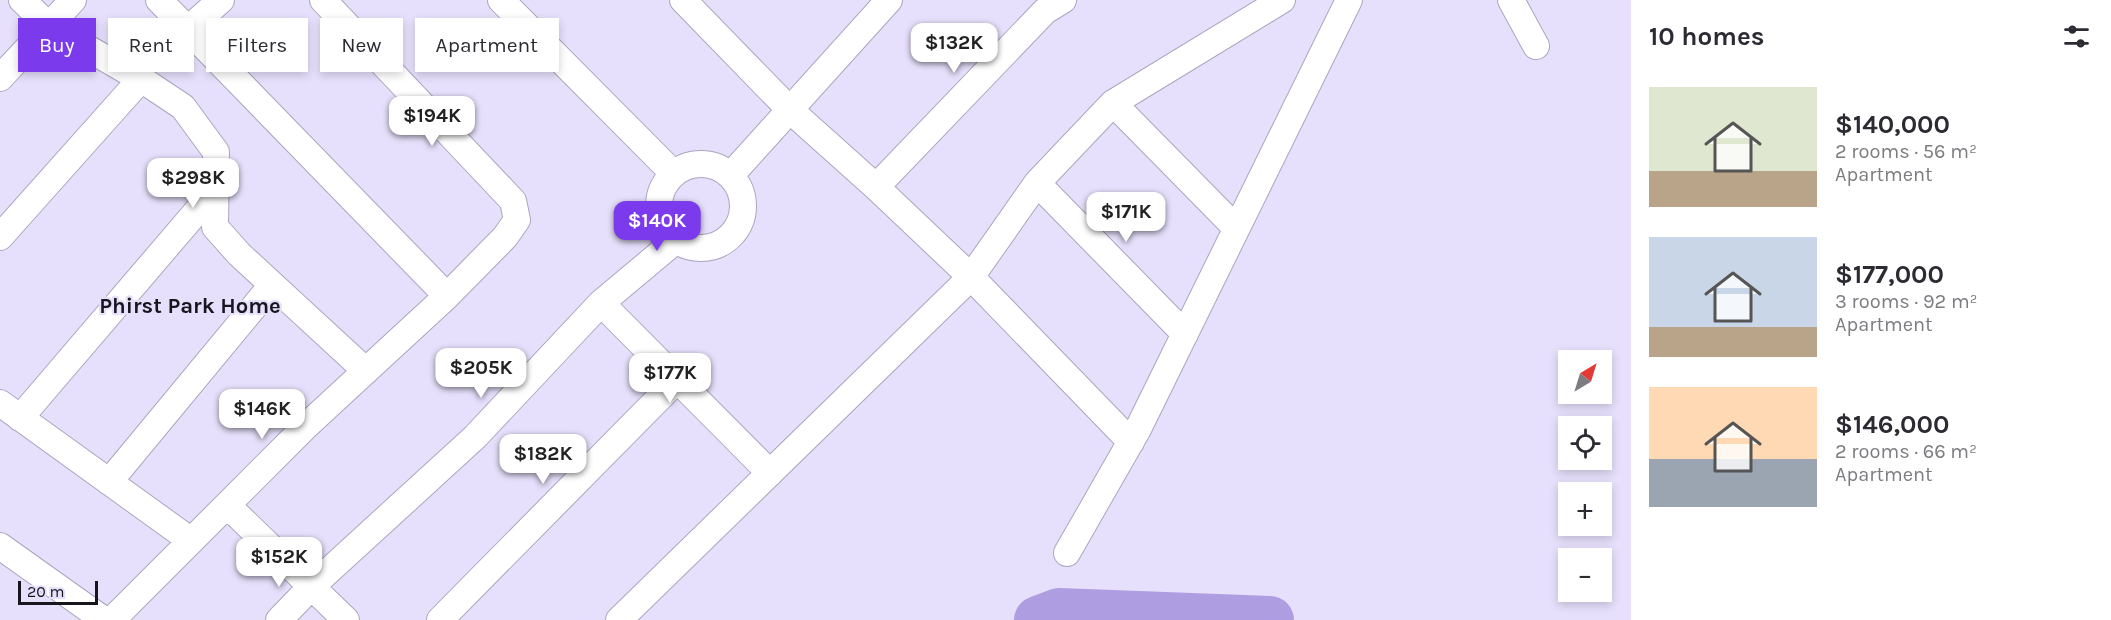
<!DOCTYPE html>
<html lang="en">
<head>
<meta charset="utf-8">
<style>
  body { margin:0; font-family:Karla,sans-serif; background:#f2f2f3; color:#2b2b33; height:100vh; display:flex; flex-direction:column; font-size:22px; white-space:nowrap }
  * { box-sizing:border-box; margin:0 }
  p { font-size:20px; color:#7c7c81 }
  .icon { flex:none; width:33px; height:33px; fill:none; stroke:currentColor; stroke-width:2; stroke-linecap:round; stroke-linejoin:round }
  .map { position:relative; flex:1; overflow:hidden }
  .sheet { display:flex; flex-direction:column; background:#fff; width:480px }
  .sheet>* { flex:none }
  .guide { position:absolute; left:18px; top:18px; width:570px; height:54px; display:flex; gap:12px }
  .needle { width:39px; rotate:38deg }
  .tools { position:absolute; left:1558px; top:350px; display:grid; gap:12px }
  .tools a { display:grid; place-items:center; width:54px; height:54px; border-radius:0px; background:#fff; box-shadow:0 3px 9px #0003; font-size:30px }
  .scale { position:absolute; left:18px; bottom:15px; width:80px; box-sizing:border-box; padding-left:6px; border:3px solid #17151e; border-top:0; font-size:16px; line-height:21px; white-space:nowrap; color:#17151e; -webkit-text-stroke:4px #e7e0fc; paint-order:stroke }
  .price { position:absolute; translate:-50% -51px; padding:0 14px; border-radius:12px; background:#fff; color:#222; font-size:20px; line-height:39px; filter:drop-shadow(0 2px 3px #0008) }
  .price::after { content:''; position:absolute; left:50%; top:36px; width:18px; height:14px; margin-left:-9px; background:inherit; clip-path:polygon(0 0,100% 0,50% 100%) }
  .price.active { background:#7c3aed; color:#fff }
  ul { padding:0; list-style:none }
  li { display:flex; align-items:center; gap:18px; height:150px; padding:0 18px }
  li span { display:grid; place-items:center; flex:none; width:168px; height:120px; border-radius:0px; color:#555 }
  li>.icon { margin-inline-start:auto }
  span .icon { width:72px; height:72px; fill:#fffc; stroke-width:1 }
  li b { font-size:26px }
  h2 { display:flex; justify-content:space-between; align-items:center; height:72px; padding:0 18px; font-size:26px }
  .tag { padding:0 21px; border-radius:0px; background:#fff; box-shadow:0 3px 9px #0003; font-size:21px; line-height:54px }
  .tag.active { background:#7c3aed; color:#fff }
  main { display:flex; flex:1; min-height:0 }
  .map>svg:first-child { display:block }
</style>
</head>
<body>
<main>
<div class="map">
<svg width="1631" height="620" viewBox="0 0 1631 620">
  <rect width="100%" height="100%" fill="#e7e0fc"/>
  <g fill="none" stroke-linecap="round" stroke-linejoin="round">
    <path stroke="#af9de2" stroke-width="48" d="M1038 620 1059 612 1270 620"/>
    <defs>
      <path id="street" d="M22 0 49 26 141 79 183 107 216 152 215 227 239 254 366 371
        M159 0 447 296
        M501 0 673 173
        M683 0 790 110 876 187 971 277 1131 442
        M1511 0 1536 46
        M187 30 221 0
        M0 78 73 0
        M1113 103 1236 228
        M659 206a42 42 0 1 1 84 0a42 42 0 1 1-84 0Z
        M731 175 889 0
        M1037 183 1185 334
        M876 187 1045 11 1063 0
        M0 237 141 79
        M601 303 770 473
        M0 403 190 540
        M20 418 215 190
        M109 482 272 285
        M228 506 346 620
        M0 546 104 620
        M1067 553 1138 429 1349 0
        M112 620 305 427 447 296 505 237 517 220 513 201 323 0
        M279 620 311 587 475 437 601 303 675 241
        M440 620 677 380
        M619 620 971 277 1037 183 1113 103 1282 0"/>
    </defs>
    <use href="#street" stroke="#aba5bf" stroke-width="28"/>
    <use href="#street" stroke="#fff" stroke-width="26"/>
  </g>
  <g text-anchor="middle" stroke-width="4.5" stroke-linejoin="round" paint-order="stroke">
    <g font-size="22" font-weight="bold" fill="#17151e" stroke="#e7e0fc">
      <text x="190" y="313">Phirst Park Home</text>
    </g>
  </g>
</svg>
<div class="tools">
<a><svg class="needle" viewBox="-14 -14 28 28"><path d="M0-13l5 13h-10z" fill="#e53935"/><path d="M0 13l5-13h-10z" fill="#7c7c81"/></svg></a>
<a><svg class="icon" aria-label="locate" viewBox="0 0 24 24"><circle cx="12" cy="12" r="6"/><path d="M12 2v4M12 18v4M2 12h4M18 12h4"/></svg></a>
<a>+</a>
<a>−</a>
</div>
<div class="scale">20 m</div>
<b class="price" style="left:954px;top:74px">$132K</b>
<b class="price" style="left:432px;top:147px">$194K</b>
<b class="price" style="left:193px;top:209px">$298K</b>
<b class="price" style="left:1126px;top:243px">$171K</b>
<b class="price active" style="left:657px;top:252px">$140K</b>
<b class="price" style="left:481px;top:399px">$205K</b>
<b class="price" style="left:670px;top:404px">$177K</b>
<b class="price" style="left:262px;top:440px">$146K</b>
<b class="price" style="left:543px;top:485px">$182K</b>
<b class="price" style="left:279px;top:588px">$152K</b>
<div class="guide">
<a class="tag active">Buy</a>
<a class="tag">Rent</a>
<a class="tag">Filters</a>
<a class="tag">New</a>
<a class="tag">Apartment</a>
</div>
</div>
<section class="sheet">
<h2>10 homes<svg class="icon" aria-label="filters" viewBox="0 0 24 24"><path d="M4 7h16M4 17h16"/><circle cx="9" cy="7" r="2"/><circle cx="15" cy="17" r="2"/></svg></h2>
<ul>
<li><span style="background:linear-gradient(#dfe7d0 70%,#b9a48a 0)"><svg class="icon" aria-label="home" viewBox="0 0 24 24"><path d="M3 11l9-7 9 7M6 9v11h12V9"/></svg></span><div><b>$140,000</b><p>2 rooms · 56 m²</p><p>Apartment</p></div></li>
<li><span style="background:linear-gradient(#c9d6e8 75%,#b9a48a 0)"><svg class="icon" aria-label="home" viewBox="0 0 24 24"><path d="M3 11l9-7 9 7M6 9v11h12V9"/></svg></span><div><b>$177,000</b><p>3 rooms · 92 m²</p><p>Apartment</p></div></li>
<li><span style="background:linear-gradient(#ffd9b3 60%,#9aa5b1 0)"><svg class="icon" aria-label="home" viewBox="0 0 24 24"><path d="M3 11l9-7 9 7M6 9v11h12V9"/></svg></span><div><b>$146,000</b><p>2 rooms · 66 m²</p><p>Apartment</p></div></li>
</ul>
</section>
</main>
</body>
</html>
